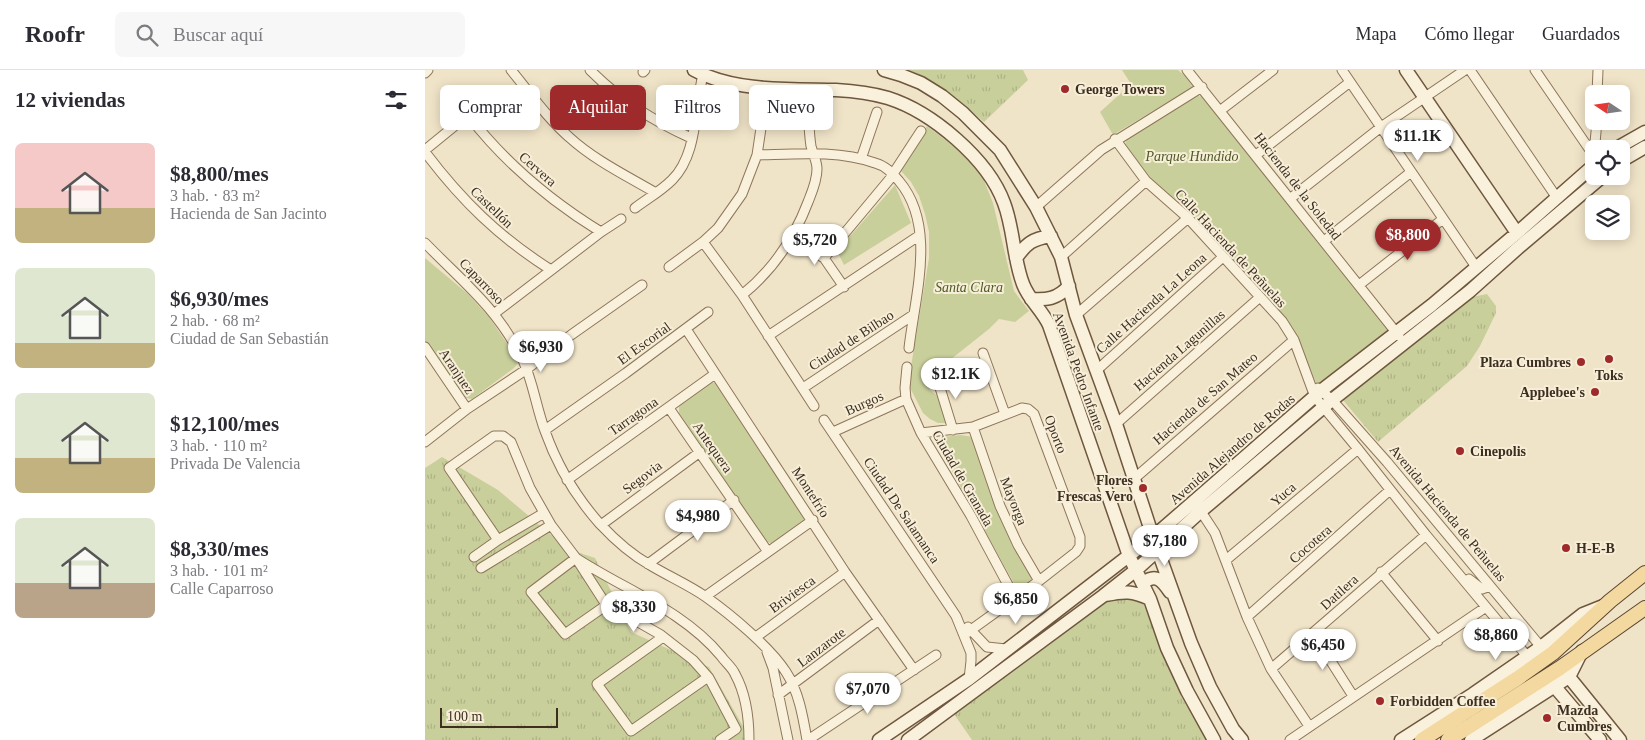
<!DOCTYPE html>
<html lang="es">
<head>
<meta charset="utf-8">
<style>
  body { margin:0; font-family:Georgia,serif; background:#f7f7f7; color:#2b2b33; height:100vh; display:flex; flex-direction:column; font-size:19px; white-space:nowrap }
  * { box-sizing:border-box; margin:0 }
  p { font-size:16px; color:#7c7c81 }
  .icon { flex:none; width:28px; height:28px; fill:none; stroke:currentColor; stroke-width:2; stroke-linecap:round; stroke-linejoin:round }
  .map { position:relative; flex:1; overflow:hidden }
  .side { display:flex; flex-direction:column; background:#fff; width:425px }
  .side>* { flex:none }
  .guide { position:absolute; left:15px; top:15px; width:475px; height:45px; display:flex; gap:10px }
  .needle { width:32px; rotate:283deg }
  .tools { position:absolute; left:1160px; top:15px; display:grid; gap:10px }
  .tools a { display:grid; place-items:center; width:45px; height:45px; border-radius:8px; background:#fff; box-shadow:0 2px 12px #0003; font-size:25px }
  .scale { position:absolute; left:15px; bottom:12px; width:118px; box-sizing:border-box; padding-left:5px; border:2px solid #3d2e20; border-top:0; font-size:14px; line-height:18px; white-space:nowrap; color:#3d2e20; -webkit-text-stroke:4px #f7eed8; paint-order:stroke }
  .price { position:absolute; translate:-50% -42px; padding:0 11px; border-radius:18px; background:#fff; color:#222; font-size:16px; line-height:32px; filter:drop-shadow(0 1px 2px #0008) }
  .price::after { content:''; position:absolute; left:50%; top:30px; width:15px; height:11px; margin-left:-8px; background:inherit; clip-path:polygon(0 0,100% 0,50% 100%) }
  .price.current { background:#9e2a2b; color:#fff }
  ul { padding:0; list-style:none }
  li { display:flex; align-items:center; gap:15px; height:125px; padding:0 15px }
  li span { display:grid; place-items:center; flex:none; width:140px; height:100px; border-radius:8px; color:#555 }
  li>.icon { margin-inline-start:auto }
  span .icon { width:60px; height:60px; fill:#fffc; stroke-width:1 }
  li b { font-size:21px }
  h2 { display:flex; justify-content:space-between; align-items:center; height:60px; padding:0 15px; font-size:21px }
  .chip { padding:0 18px; border-radius:8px; background:#fff; box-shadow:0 2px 12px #0003; font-size:18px; line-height:45px }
  .chip.current { background:#9e2a2b; color:#fff }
  header { display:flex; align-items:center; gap:30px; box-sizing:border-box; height:70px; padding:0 25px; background:#fff; border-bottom:1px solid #e1e1e2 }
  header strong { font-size:24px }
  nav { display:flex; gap:28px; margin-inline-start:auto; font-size:18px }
  .search { width:350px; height:45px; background:#f7f7f7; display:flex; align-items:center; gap:12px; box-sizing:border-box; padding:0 18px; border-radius:8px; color:#7c7c81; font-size:19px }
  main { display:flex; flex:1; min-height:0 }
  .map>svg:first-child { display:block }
</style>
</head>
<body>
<header>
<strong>Roofr</strong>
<div class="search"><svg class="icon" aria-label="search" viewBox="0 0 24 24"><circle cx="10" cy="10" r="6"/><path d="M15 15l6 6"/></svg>Buscar aquí</div>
<nav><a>Mapa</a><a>Cómo llegar</a><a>Guardados</a></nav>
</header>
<main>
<section class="side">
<h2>12 viviendas<svg class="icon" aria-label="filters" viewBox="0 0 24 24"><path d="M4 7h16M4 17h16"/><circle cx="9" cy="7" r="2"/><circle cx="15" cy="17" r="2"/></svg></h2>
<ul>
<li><span style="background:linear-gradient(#f6c9c9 65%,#c2b280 0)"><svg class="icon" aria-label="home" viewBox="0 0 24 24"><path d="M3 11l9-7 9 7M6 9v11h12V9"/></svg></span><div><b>$8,800/mes</b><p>3 hab. · 83 m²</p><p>Hacienda de San Jacinto</p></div></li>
<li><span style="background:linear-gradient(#dfe7d0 75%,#c2b280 0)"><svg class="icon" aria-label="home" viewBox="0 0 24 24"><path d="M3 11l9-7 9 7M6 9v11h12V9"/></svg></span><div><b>$6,930/mes</b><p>2 hab. · 68 m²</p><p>Ciudad de San Sebastián</p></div></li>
<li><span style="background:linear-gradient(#dfe7d0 65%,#c2b280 0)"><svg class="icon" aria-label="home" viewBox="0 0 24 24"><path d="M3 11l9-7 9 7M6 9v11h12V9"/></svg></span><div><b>$12,100/mes</b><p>3 hab. · 110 m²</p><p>Privada De Valencia</p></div></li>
<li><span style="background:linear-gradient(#dfe7d0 65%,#b9a48a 0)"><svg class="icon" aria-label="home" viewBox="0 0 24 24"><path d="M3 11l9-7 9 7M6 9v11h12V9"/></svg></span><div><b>$8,330/mes</b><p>3 hab. · 101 m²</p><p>Calle Caparroso</p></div></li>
</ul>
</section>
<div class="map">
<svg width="1220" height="670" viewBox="0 0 1220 670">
  <defs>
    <pattern id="grass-tufts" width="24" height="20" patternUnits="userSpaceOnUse" patternTransform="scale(1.25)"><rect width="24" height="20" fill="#c9cf9b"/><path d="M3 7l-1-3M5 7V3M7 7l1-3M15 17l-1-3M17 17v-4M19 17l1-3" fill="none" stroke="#aeb285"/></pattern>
  </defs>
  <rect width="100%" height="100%" fill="#f0e4c8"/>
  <path fill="url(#grass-tufts)" d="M482 0H598L603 10 559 52C537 32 511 10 482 0Z
    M1062 224 1071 236V243L1055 276 1042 296 953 372 918 330 1047 227Z
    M17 387 73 420 143 479 170 488 206 562 284 597 326 670H0V398Z
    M697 524 715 531 719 535 757 628 783 670H547L529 644 653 553 679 531Z"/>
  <path fill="#c9cf9b" d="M697 0H753L760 6 768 17 688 65 675 42 706 14Z
    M773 26 779 27 964 260 896 316 892 315 868 258 770 148 731 116 700 75 702 68Z
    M502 56 539 84 558 108 568 133 589 221 604 241 590 252 574 249 564 259 501 309 505 320 514 327 523 349 521 353H513L505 349 498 343 483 314 504 188V162L500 144 494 126 486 112 476 101Z
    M470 115 486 153 419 195 412 181Z
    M0 188 43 224 64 247 92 288 93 293 89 298 47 329 41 328 37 325 0 271Z
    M286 312 294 314 381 446 379 451 347 474 341 471 254 343V335Z
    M536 365 548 367 597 490 606 507V512L598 520 591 517 529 405 514 375V371L517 367Z"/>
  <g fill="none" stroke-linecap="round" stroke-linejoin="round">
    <defs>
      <path id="street" d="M86 0C105 23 122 48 144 67 169 90 202 106 231 123
        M165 0C196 31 227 50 266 68
        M762 0 974 266
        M917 0 1051 197
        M1045 0 1132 128
        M1110 0 1169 86
        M218 2 220 0
        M0 3 3 0
        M1172 24 1173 0
        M796 40 848 0
        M43 45C80 93 124 130 176 162
        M690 69 721 111 763 148 857 251 869 270 890 327 933 379 1001 465 1102 586
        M0 80 43 45 51 35
        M0 82C37 131 74 167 126 200
        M1167 84 1170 73 1172 51
        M332 85C371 84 413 80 450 93 461 96 467 103 474 111 512 156 490 225 484 278
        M831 85 925 12
        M436 89 452 42
        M866 128 956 57 1040 0
        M611 137 676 80 777 17
        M210 138C222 129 236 121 247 110 273 84 269 39 278 5
        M367 169 399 188 419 217
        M899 171 986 102
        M278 172 317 225 389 336
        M0 173C38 212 72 238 97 288 108 311 111 337 120 361 132 395 151 427 175 454 189 469 207 485 225 495 243 506 264 515 281 527 305 544 345 577 361 602 374 622 378 647 382 670
        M636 187 721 111
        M399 188 464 110 496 61
        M244 197 278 172 293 158 317 124 332 85 342 18
        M934 215 1018 149
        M317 225C348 200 369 169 383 132 387 122 392 111 392 99 392 91 388 84 386 76 384 64 384 51 383 38
        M70 243 176 162 196 149
        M651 245 763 148
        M261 259 420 502 489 600
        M343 266 495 165
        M0 277 42 339
        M558 283 580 344
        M482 297 480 318 481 329 496 363 546 446 590 528
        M672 300 798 187
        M512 308 528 360
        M378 318 488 245
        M893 318 907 330 962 392 1116 577
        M244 338 343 482
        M399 350 531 546 546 583V591L544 609
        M691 354 835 227
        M548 357 575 436 593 475 614 511
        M120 360 201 303 283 242
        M408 362 481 329
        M496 363 548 357 597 338 603 339 609 344 655 467V476L651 482 614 511 539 565
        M0 372 42 339 102 299 146 265 217 215
        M710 408 869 270
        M142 410 290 304
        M773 437 790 463 822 547 846 599 884 656
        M176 455 275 382
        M73 470 119 443
        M49 487 73 470 24 398 69 366H78L86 372 105 418 126 455 151 488 180 533 236 565 268 590 284 608 311 659 295 670
        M801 490 933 379
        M223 494 309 430
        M56 498 126 455
        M956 502 1013 571
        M1044 509 1057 519 1065 516
        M281 526 388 450
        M183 534 140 564 106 522 151 488C200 520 258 540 296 586 300 592 307 597 310 604 321 624 324 647 324 670
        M822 547 965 420
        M543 557 562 577 581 579
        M888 563 928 626
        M238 567 172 614 206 661 283 607
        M331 567 420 502
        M342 582 348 598 363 670
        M846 599 1001 465
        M353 625 454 550
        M383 670 511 585
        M865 670 1061 537"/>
      <path id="secondary" d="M269 0C310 22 365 19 411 20 429 21 446 23 463 28 507 42 563 89 579 133 589 159 588 188 598 214 604 230 617 240 624 255L704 486 725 529 742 578 762 621 789 670
        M459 0 476 5 496 13 517 26 538 43 575 80 611 137 636 187 651 245 691 354 728 467 766 573 785 617 808 659 817 670
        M981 0 1092 163
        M1190 79 1220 62
        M1196 91 1220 77
        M591 188C602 173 607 169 626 166
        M606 229C622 230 632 229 644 216
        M718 513C731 503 737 510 745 522
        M681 525C700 521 707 521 725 529
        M1144 607 1195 670
        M1130 617 1175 670
        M454 670 544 609 728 467 897 320 1007 235 1092 163 1169 95
        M483 670 678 526 711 500 776 441 907 330 1045 221 1093 178 1178 106
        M976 670 1048 624 1116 577 1158 544 1178 536
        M1046 670 1144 607 1157 581"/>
      <path id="primary" d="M997 670 1093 608 1128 583 1185 531 1220 503
        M1023 670 1135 598 1220 538"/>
    </defs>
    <use href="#street" stroke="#8d765c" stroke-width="11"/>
    <use href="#secondary" stroke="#6f573f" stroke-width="15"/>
    <use href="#primary" stroke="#5b4430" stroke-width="16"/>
    <use href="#street" stroke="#faf1dc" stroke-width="9"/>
    <use href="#secondary" stroke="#faf1dc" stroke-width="12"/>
    <use href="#primary" stroke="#f3d9a0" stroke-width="14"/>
  </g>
  <g fill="#9e2a2b" stroke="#f7eed8" stroke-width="2">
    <circle cx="640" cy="19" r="5"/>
    <circle cx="1184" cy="289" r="5"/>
    <circle cx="1156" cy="292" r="5"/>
    <circle cx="1170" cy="322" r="5"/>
    <circle cx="1035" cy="381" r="5"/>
    <circle cx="718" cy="418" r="5"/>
    <circle cx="1141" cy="478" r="5"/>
    <circle cx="955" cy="631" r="5"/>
    <circle cx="1122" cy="648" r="5"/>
  </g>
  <g text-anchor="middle" stroke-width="4" stroke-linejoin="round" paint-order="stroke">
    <g font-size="14" font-weight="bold" fill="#3d2e20" stroke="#f7eed8" text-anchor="start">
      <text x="650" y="24">George Towers</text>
      <text x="1146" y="297" text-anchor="end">Plaza Cumbres</text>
      <text x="1184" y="310" text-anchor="middle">Toks</text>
      <text x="1160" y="327" text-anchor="end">Applebee's</text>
      <text x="1045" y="386">Cinepolis</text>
      <text x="708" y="415" text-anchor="end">Flores<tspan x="708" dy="16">Frescas Vero</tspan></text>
      <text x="1151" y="483">H-E-B</text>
      <text x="965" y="636">Forbidden Coffee</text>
      <text x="1132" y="645">Mazda<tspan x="1132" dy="16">Cumbres</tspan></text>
    </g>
    <g font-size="14" font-style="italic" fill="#4d5a26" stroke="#f7eed8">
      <text x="767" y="91">Parque Hundido</text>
      <text x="544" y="222">Santa Clara</text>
    </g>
    <g font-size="14" fill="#3d2e20" stroke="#f7eed8">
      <text transform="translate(113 99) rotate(41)" y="5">Cervera</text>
      <text transform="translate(873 116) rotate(52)" y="5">Hacienda de la Soledad</text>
      <text transform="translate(67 137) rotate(44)" y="5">Castellón</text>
      <text transform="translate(806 178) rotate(47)" y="5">Calle Hacienda de Peñuelas</text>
      <text transform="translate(57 211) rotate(46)" y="5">Caparroso</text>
      <text transform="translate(726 233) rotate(-42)" y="5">Calle Hacienda La Leona</text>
      <text transform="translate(426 270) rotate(-33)" y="5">Ciudad de Bilbao</text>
      <text transform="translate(219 273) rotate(-36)" y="5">El Escorial</text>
      <text transform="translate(754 280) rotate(-41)" y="5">Hacienda Lagunillas</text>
      <text transform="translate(32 301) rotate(56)" y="5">Aranjuez</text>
      <text transform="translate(654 301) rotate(70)" y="5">Avenida Pedro Infante</text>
      <text transform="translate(780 328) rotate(-41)" y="5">Hacienda de San Mateo</text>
      <text transform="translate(439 333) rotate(-24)" y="5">Burgos</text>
      <text transform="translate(208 346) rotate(-35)" y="5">Tarragona</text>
      <text transform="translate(631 364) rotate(69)" y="5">Oporto</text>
      <text transform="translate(288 377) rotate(55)" y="5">Antequera</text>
      <text transform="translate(807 379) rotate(-41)" y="5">Avenida Alejandro de Rodas</text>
      <text transform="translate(217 407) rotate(-37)" y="5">Segovia</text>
      <text transform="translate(538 408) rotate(60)" y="5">Ciudad de Granada</text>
      <text transform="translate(386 422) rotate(57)" y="5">Montefrío</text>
      <text transform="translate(858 424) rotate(-41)" y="5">Yuca</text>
      <text transform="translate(589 431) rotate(68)" y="5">Mayorga</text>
      <text transform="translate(477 440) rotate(56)" y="5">Ciudad De Salamanca</text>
      <text transform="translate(1023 443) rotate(50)" y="5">Avenida Hacienda de Peñuelas</text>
      <text transform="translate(885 474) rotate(-41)" y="5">Cocotera</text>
      <text transform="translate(914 522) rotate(-42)" y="5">Datilera</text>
      <text transform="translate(367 524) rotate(-36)" y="5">Briviesca</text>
      <text transform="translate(396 577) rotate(-37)" y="5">Lanzarote</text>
    </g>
  </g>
</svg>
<div class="tools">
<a><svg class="needle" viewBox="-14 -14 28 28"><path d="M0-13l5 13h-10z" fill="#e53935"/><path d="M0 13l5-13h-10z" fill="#7c7c81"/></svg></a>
<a><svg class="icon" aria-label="locate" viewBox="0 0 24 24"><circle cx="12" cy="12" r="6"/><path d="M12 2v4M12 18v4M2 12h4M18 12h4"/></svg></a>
<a><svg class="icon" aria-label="layers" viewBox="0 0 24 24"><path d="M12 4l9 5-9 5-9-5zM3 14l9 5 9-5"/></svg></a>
</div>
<div class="scale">100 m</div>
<b class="price" style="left:993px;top:92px">$11.1K</b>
<b class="price current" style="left:983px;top:191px">$8,800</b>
<b class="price" style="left:390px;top:196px">$5,720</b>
<b class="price" style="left:116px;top:303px">$6,930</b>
<b class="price" style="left:531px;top:330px">$12.1K</b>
<b class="price" style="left:273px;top:472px">$4,980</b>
<b class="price" style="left:740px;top:497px">$7,180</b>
<b class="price" style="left:591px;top:555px">$6,850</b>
<b class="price" style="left:209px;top:563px">$8,330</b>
<b class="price" style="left:1071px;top:591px">$8,860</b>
<b class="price" style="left:898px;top:601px">$6,450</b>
<b class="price" style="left:443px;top:645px">$7,070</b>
<div class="guide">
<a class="chip">Comprar</a>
<a class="chip current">Alquilar</a>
<a class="chip">Filtros</a>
<a class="chip">Nuevo</a>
</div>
</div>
</main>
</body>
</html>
